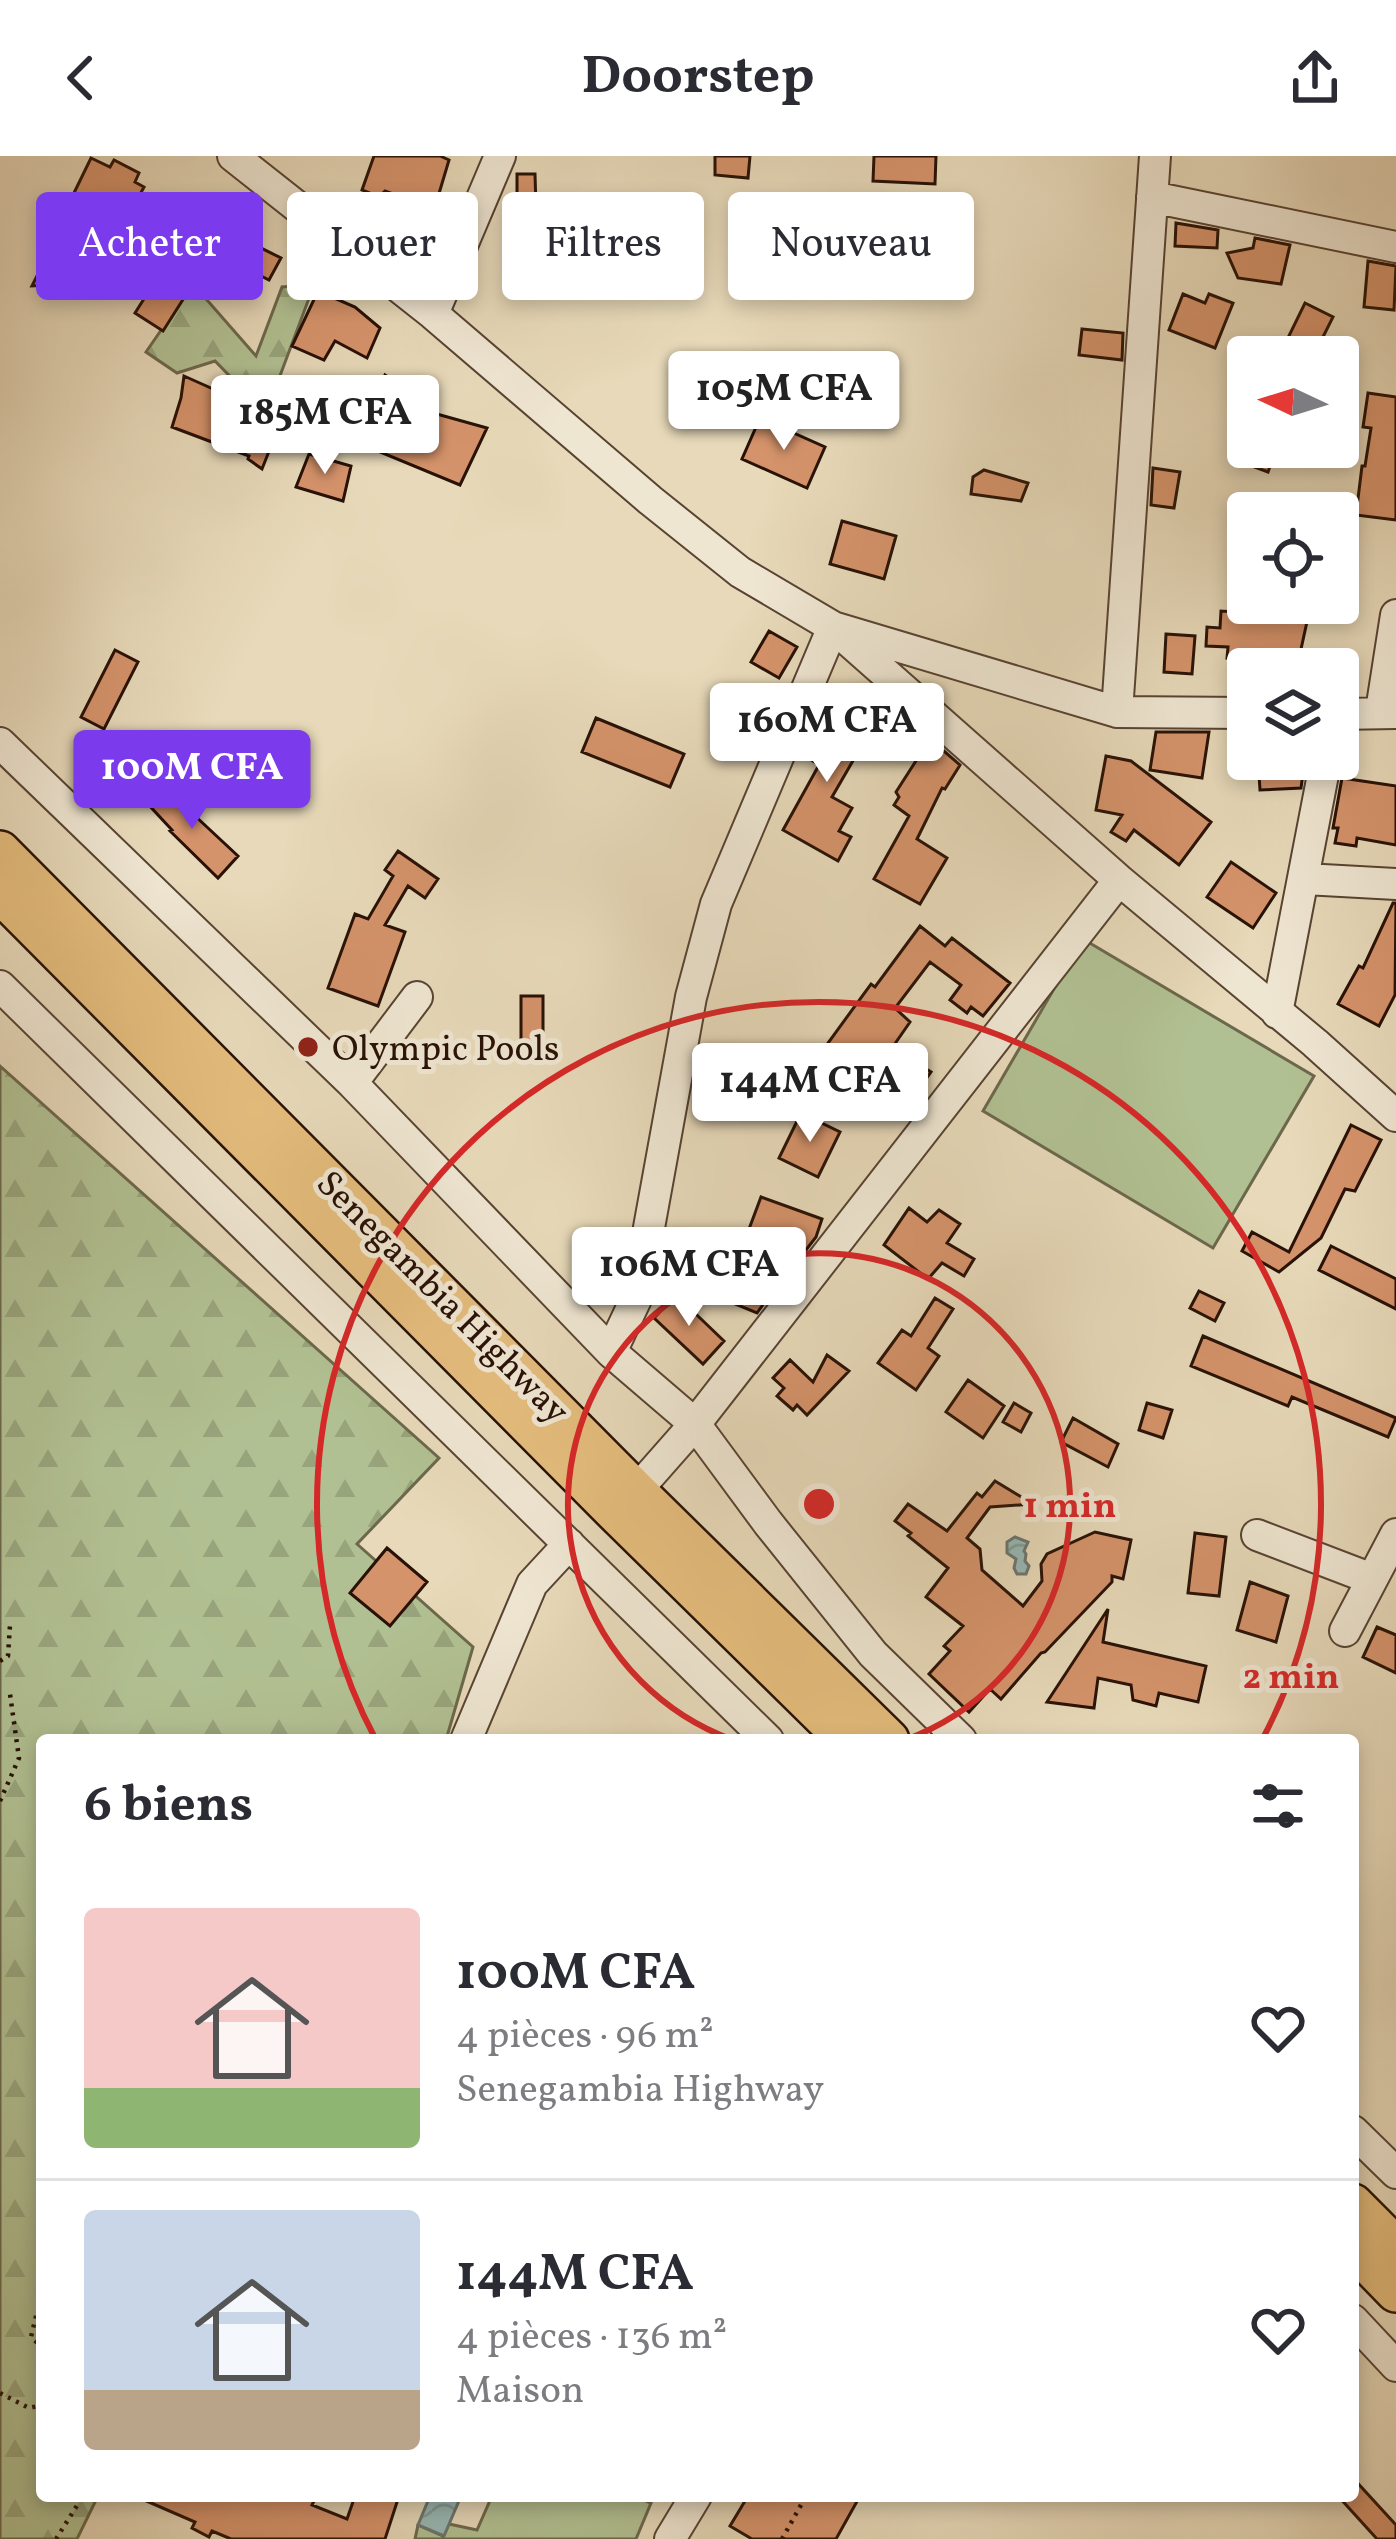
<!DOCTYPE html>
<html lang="fr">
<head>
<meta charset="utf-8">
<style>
  body { margin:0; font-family:Vollkorn,serif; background:#f2f2f3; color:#2b2b33; height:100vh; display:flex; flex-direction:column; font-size:45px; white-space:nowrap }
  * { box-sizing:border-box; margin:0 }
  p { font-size:39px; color:#7c7c81 }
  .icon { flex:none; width:66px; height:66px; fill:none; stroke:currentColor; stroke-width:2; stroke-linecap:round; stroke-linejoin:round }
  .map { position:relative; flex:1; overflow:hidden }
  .panel { position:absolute; left:36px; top:1578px; width:1323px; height:768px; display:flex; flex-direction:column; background:#fff; border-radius:12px; box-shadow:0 6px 18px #0003 }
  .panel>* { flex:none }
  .guide { position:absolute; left:36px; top:36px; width:1326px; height:108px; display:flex; gap:24px }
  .needle { width:78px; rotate:274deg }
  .controls { position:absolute; left:1227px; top:180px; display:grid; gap:24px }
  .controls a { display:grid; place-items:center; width:132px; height:132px; border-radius:12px; background:#fff; box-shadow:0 6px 18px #0003; font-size:60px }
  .price { position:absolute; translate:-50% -102px; padding:0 27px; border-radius:12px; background:#fff; color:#222; font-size:39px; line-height:78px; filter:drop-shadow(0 3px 6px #0008) }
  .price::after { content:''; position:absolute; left:50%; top:72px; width:36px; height:27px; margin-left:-18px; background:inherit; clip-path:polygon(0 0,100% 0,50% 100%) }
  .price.on { background:#7c3aed; color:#fff }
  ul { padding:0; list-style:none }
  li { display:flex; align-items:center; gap:36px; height:300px; padding:0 48px }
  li+li { border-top:3px solid #e1e1e2 }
  li span { display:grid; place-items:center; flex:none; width:336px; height:240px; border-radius:12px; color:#555 }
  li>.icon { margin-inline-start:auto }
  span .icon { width:144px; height:144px; fill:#fffc; stroke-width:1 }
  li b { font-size:51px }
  h2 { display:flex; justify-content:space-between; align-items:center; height:144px; padding:0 48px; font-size:51px }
  .pill { padding:0 42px; border-radius:12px; background:#fff; box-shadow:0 6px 18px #0003; font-size:42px; line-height:108px }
  .pill.on { background:#7c3aed; color:#fff }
  header { display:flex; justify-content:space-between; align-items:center; height:156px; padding:0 48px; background:#fff; font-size:54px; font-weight:700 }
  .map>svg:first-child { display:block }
</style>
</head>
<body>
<header><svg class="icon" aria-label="back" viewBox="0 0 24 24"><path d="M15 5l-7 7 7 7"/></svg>Doorstep<svg class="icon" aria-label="share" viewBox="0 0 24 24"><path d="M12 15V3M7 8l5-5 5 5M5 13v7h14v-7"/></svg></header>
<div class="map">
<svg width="1396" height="2383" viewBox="0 0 1396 2383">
  <defs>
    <pattern id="forest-firs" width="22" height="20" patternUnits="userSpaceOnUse" patternTransform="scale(3)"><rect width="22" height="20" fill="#b1c092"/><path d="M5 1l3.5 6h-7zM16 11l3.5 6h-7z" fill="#98a47c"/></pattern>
    <pattern id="water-waves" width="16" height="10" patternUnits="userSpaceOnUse" patternTransform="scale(3)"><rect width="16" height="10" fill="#98b9b6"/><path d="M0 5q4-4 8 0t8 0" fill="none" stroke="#839e9b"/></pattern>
  </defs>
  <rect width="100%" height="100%" fill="#e7d9b9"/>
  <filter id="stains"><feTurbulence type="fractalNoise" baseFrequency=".00167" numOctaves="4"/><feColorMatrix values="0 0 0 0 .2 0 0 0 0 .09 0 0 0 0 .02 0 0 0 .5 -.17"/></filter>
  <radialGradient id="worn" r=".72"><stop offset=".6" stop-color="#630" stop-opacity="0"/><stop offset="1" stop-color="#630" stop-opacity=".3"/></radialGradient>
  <path fill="url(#forest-firs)" stroke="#6c684c" stroke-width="3" d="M193 128 256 200 282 131 314 129 266 257 215 205 177 217 146 196Z
    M0 910 439 1302 357 1388 473 1491 446 1584H42V2340H98L77 2383H0Z"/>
  <path fill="#b1c092" stroke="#6c684c" stroke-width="3" d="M1083 783 1314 920 1213 1092 983 955Z
    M492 2340H634L651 2347 636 2383H415L418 2369 443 2380 449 2368 477 2374Z"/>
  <path fill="url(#water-waves)" stroke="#6b7670" stroke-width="3" d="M433 68C433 81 439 91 437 103L426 105 411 77 418 69Z
    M1015 1381 1028 1386 1024 1395 1026 1398 1025 1405 1029 1410 1026 1418H1017L1014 1412 1016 1403 1007 1397V1386Z
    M430 2340H461L444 2380 418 2369Z"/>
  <path fill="#d5936b" stroke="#281106" stroke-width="3" d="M374 0H440L449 4 432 61 411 52 412 45 385 35 379 41 362 34Z
    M715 0H750L748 22 715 19Z
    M874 0H936L935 28 873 25Z
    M91 2 110 11 114 4 139 17 135 26 144 31 125 66 117 61 94 115 80 122 62 114 53 129 32 130 68 58 71 43Z
    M517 18H535L536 51H517Z
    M787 65 824 69 822 93 785 90Z
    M1176 67 1218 74 1217 92 1175 90Z
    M561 71 617 73V85L626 87 625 106H616V118L555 116 556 102 547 101V85H558Z
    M237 80 281 102 269 124 259 119 249 139 215 122Z
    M1255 82 1290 89 1281 128 1238 122 1227 97 1253 92Z
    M168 105 196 123 163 175 135 157Z
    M1368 105 1396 110 1394 154 1364 151Z
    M318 135 355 151 380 172 367 202 335 185 324 204 292 190Z
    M1183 138 1205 147 1209 138 1233 147 1215 192 1169 174Z
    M1305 147 1333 161 1313 201H1295L1282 194Z
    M1082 173 1123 177 1122 204 1079 199Z
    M385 219 397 227 402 221 418 229 416 235 430 247 426 255 487 272 460 329 351 284 362 255 367 257Z
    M184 220 258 253 253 264 277 275 262 313 248 303 249 300 172 271 181 242Z
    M1368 237 1396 241V364L1356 359 1362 310H1365L1371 272 1363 271Z
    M760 262 825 291 807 332 742 303Z
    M1259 291H1277L1268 316 1252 310Z
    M309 298 351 310 343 345 296 331Z
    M1153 312 1180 316 1174 352 1151 349Z
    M984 314 1028 327 1021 345 971 338 973 321Z
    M842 365 896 380 884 423 830 408Z
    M1272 447H1291L1289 457 1308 461 1298 507 1243 495V503L1227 502 1228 491 1206 490 1207 471 1220 472 1221 455 1269 458Z
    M769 475 797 491 779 522 751 506Z
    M1166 478 1195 480 1192 518 1164 516Z
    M115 494 138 506 104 573 81 561Z
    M829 549 869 577 832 641 852 652 839 675 851 681 838 705 783 674 819 609 810 603 812 598 806 592Z
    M596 562 684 598 670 631 582 596Z
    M1156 576H1209L1202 622 1150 614Z
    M930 583 960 609 945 633 942 632 917 683 947 702 920 748 874 723 909 660 894 649 899 641 896 636Z
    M1106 600 1131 605 1211 666 1179 709 1134 674 1126 685 1111 676 1122 659 1096 654Z
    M1258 603H1305L1301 632 1260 634Z
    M1342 622 1396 630V689L1357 682 1356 690 1335 687 1338 672H1333Z
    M163 630 238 700 218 722 170 675 172 674 146 646Z
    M398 695 438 723 425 742 408 730 385 769 405 776 378 850 328 832 355 758 368 763 393 720 385 714Z
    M1231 706 1276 737 1253 772 1207 741Z
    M1393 747H1396L1395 839 1379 870 1338 848 1359 810 1363 812Z
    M920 770 945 790 952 782 1010 827 983 860 971 851 967 857 950 844 961 829 930 806 895 852 910 866 892 892 931 916 901 958 865 931 858 940 846 931 844 918 825 920 820 898 871 828 875 831Z
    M521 840H543V887L521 886Z
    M711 896 758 914 745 946 699 928Z
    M801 957 840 976 818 1021 779 1002Z
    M1351 969 1381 984 1355 1035 1345 1033 1321 1082 1279 1116 1242 1095 1252 1076 1289 1096Z
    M761 1041 822 1063 816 1081 806 1094 749 1073Z
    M909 1052 927 1066 939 1054 960 1068 947 1087 974 1103 964 1120 942 1107 928 1123 884 1089Z
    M682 1088 774 1127 767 1143 757 1157 669 1121Z
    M1331 1090 1396 1123V1153L1319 1114Z
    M1199 1135 1224 1147 1215 1165 1190 1152Z
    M676 1139 724 1185 703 1208 654 1162Z
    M935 1142 953 1153 928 1192 939 1200 916 1234 878 1207 902 1174 911 1180Z
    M1203 1180 1396 1262 1388 1281 1292 1241 1288 1250 1191 1210Z
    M827 1199 849 1215 807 1259 797 1249 793 1254 777 1240 784 1232 773 1222 790 1204 813 1226Z
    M968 1224 1004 1250 983 1282 946 1256Z
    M1014 1247 1031 1257 1021 1276 1003 1266Z
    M1147 1247 1172 1254 1163 1282 1139 1274Z
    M1073 1262 1118 1288 1108 1311 1061 1286Z
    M995 1325 1033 1348 990 1351 967 1382 980 1393 982 1414 1023 1450 1042 1425 1041 1408 1047 1398 1095 1376 1131 1384 1123 1423 1112 1420V1426L1045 1496 1041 1497 1001 1543 990 1533 969 1556 929 1518 950 1495 944 1490 963 1470 926 1441 948 1412 908 1380 911 1377 895 1365 908 1348 947 1375 977 1337 982 1341Z
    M1195 1377 1226 1381 1219 1440 1188 1437Z
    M387 1392 427 1426 390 1470 350 1437Z
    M1250 1426 1288 1440 1276 1486 1237 1474Z
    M1108 1453 1103 1486 1206 1510 1198 1546 1159 1537 1156 1550 1133 1544 1131 1529 1098 1522 1094 1552 1047 1546Z
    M1377 1471 1396 1479V1517L1363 1501Z
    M1353 2322 1396 2369V2383H1377L1338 2340H1353Z
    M135 2340H302L314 2345 312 2349 347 2363 355 2340H399L385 2383H231L212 2375 209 2381 192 2372 195 2366Z
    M748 2340H860L836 2383H752L730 2370Z"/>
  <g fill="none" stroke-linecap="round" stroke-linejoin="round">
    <defs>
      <path id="minor" d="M233 0 433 158 650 344 740 416 833 471 1119 724 1315 887 1396 960
        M1152 41 1396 91
        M433 158 500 0
        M1381 555 1396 459
        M1117 556 1155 0
        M1338 558 1396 557
        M0 587 352 927 611 1196 695 1268 768 1367 873 1498 961 1584
        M1305 723 1396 728
        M0 830 768 1584
        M1277 857 1326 603
        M352 927 417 841
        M611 1196 636 1143 691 841 716 748 833 471 1117 556 1248 557
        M636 1335 695 1268 1119 724
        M1257 1379 1372 1423
        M1345 1475 1396 1378
        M466 1584 532 1428 569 1388
        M1353 1975 1396 2017
        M1353 2164 1396 2210
        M670 2383 696 2340"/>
      <path id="major" d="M0 695 636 1335 889 1584
        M0 737 615 1356 847 1584
        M1353 2048 1396 2091
        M1353 2092 1396 2136"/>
    </defs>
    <use href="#minor" stroke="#584333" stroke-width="34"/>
    <use href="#major" stroke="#281106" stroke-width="44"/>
    <path stroke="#281106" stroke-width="4.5" stroke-dasharray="3 6" stroke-linecap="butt" d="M0 1505 8 1500 10 1469
      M0 1645 19 1602 10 1538
      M42 2157 37 2156 31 2181 42 2191
      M0 2237 29 2252 42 2249
      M56 2383 83 2340
      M782 2383 806 2340"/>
    <use href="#minor" stroke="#efe6d2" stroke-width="30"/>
    <use href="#major" stroke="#e4bc7c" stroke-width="39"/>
  </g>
  <g fill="none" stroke="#d62828" stroke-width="6">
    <path d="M733 1584A251 251 0 1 1 905 1584"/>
    <path d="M376 1584A502 502 0 1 1 1262 1584"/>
  </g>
  <circle fill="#8f2418" stroke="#efe6d2" stroke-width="4.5" cx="308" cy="891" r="12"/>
  <g text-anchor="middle" stroke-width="10" stroke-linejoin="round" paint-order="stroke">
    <g font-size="36" fill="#281106" stroke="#efe6d2" text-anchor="start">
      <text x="332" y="904">Olympic Pools</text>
    </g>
    <g font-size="36" fill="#281106" stroke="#efe6d2">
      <text transform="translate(444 1140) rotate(45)" y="13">Senegambia Highway</text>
    </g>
  </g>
  <circle cx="819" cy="1348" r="18" fill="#d62828" stroke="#efe6d2" stroke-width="6"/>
  <g font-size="36" text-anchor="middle" font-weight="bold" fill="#d62828" stroke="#efe6d2" stroke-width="10" stroke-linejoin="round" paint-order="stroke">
    <text x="1070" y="1361">1 min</text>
    <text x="1291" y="1532">2 min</text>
  </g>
  <rect width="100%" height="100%" filter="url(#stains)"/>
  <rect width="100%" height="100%" fill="url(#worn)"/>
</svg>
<div class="controls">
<a><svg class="needle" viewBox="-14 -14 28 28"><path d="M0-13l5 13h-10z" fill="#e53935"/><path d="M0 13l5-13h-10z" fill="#7c7c81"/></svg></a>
<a><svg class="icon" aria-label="locate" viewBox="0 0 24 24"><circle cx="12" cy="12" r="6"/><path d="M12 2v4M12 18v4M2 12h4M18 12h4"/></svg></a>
<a><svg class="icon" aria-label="layers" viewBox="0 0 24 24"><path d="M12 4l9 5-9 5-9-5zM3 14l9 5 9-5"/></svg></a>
</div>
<b class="price" style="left:784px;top:297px">105M CFA</b>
<b class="price" style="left:325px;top:321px">185M CFA</b>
<b class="price" style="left:827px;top:629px">160M CFA</b>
<b class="price on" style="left:192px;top:676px">100M CFA</b>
<b class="price" style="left:810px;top:989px">144M CFA</b>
<b class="price" style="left:689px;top:1173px">106M CFA</b>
<div class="guide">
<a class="pill on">Acheter</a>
<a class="pill">Louer</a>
<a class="pill">Filtres</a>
<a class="pill">Nouveau</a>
</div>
<section class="panel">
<h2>6 biens<svg class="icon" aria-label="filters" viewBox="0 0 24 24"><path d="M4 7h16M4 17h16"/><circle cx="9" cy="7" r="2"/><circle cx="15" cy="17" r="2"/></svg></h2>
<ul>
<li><span style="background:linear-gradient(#f6c9c9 75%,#8fb573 0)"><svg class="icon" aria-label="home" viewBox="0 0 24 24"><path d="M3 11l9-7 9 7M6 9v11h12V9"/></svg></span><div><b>100M CFA</b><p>4 pièces · 96 m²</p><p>Senegambia Highway</p></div><svg class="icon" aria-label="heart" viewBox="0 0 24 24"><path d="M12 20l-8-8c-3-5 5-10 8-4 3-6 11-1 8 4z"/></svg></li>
<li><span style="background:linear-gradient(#c9d6e8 75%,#b9a48a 0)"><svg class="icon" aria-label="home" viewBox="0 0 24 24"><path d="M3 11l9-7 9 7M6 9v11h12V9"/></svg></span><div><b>144M CFA</b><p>4 pièces · 136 m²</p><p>Maison</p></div><svg class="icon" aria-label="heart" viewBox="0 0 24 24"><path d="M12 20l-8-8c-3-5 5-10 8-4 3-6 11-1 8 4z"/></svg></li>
</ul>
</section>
</div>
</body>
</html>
